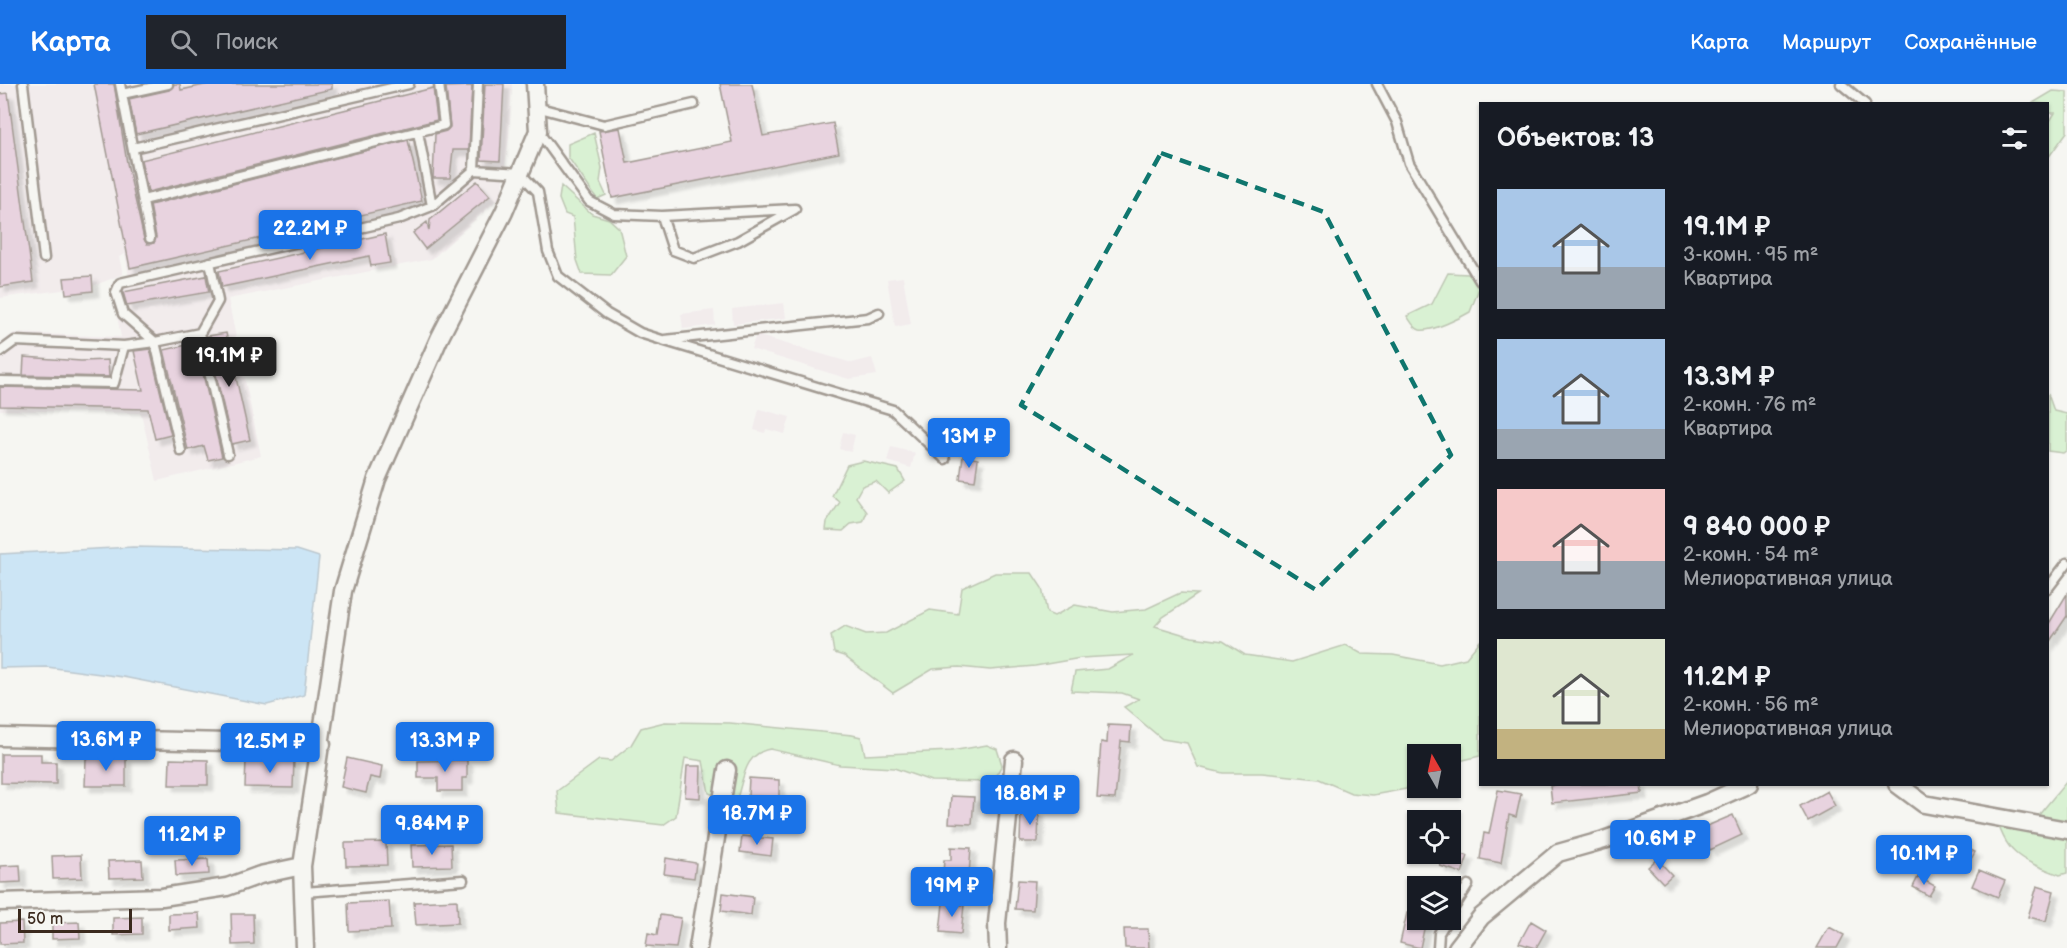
<!DOCTYPE html>
<html lang="ru">
<head>
<meta charset="utf-8">
<style>
  body { margin:0; font-family:"Balsamiq Sans",sans-serif; background:#20242c; color:#f1f3f6; height:100vh; display:flex; flex-direction:column; font-size:22px; white-space:nowrap }
  * { box-sizing:border-box; margin:0 }
  p { font-size:20px; color:#9ea1a6 }
  .icon { flex:none; width:33px; height:33px; fill:none; stroke:currentColor; stroke-width:2; stroke-linecap:round; stroke-linejoin:round }
  .map { position:relative; flex:1; overflow:hidden }
  .side { position:absolute; left:1479px; top:18px; width:570px; height:684px; display:flex; flex-direction:column; background:#171b24; border-radius:0px; box-shadow:0 2px 4px #0004 }
  .side>* { flex:none }
  .needle { width:39px; rotate:351deg }
  .tools { position:absolute; left:1407px; top:660px; display:grid; gap:12px }
  .tools a { display:grid; place-items:center; width:54px; height:54px; border-radius:0px; background:#171b24; box-shadow:0 2px 4px #0004; font-size:30px }
  .scale { position:absolute; left:18px; bottom:15px; width:114px; box-sizing:border-box; padding-left:6px; border:3px solid #3b2a1e; border-top:0; font-size:16px; line-height:21px; white-space:nowrap; color:#3b2a1e; -webkit-text-stroke:4px #f6f6f2; paint-order:stroke }
  .price { position:absolute; translate:-50% -51px; padding:0 14px; border-radius:6px; background:#1a73e8; color:#fff; font-size:20px; line-height:39px; filter:drop-shadow(0 2px 3px #0008) }
  .price::after { content:''; position:absolute; left:50%; top:36px; width:18px; height:14px; margin-left:-9px; background:inherit; clip-path:polygon(0 0,100% 0,50% 100%) }
  .price.active { background:#222; color:#fff }
  ul { padding:0; list-style:none }
  li { display:flex; align-items:center; gap:18px; height:150px; padding:0 18px }
  li span { display:grid; place-items:center; flex:none; width:168px; height:120px; border-radius:0px; color:#555 }
  li>.icon { margin-inline-start:auto }
  span .icon { width:72px; height:72px; fill:#fffc; stroke-width:1 }
  li b { font-size:26px }
  h2 { display:flex; justify-content:space-between; align-items:center; height:72px; padding:0 18px; font-size:26px }
  header { display:flex; align-items:center; gap:36px; box-sizing:border-box; height:84px; padding:0 30px; background:#1a73e8; color:#fff }
  header strong { font-size:28px }
  nav { display:flex; gap:33px; margin-inline-start:auto; font-size:21px }
  .search { width:420px; height:54px; background:#20242c; display:flex; align-items:center; gap:15px; box-sizing:border-box; padding:0 21px; border-radius:0px; color:#9ea1a6; font-size:22px }
  .map>svg:first-child { display:block }
</style>
</head>
<body>
<header>
<strong>Карта</strong>
<div class="search"><svg class="icon" aria-label="search" viewBox="0 0 24 24"><circle cx="10" cy="10" r="6"/><path d="M15 15l6 6"/></svg>Поиск</div>
<nav><a>Карта</a><a>Маршрут</a><a>Сохранённые</a></nav>
</header>
<div class="map">
<svg width="2067" height="864" viewBox="0 0 2067 864">
  <defs>
    <filter id="shadow"><feDropShadow dx="5.5" dy="5.5" stdDeviation="1.5" flood-color="#0004"/></filter>
  </defs>
  <rect width="100%" height="100%" fill="#f6f6f2"/>
  <filter id="ink" filterUnits="userSpaceOnUse"><feTurbulence type="fractalNoise" baseFrequency=".0167" numOctaves="2"/><feDisplacementMap in="SourceGraphic" scale="12" xChannelSelector="R" yChannelSelector="G"/><feConvolveMatrix kernelMatrix="1 2 1 2 8 2 1 2 1" color-interpolation-filters="sRGB"/></filter>
  <g filter="url(#ink)">
    <path fill="#eddfe5" d="M0 0H512L509 53 501 112 432 175 228 215 261 372 157 397 141 329 0 326V260L14 249 121 253 111 200 129 193 125 170 119 173 123 190 93 202 0 214Z
      M903 193 911 240 895 243 887 195Z
      M784 219 786 234 733 240 732 225Z
      M714 226 715 241 683 245 681 230Z
      M756 251 852 279 872 274 877 291 849 295 751 265Z
      M759 325 790 333 785 350 766 345 765 349 754 346Z
      M843 348 855 351 851 368 839 365Z
      M891 363 915 369 911 384 887 377Z"/>
    <path fill="#b7ecad" stroke="#798b66" stroke-width="1.5" d="M2053 7 2067 8V48L2048 74V40L2055 29H2048V20L2033 19Z
      M594 49 602 84 600 98 606 111 597 115 568 73V60Z
      M561 102 592 130 609 135 619 144 626 172 611 191 582 190 577 176 573 133 565 130 559 115Z
      M1448 189 1468 190 1480 202 1470 228C1460 234 1432 248 1420 246 1414 245 1410 236 1407 232L1432 220Z
      M2048 310 2054 327 2067 330V366L2063 369 2048 367Z
      M863 377 898 385 905 397 888 409 876 397 862 402 856 413 867 428 863 438 851 440 843 447 826 446 827 438 840 418 832 412 847 381Z
      M995 489H1032L1042 504 1047 529 1054 532 1075 521 1113 528 1146 525 1180 509 1198 510 1163 533 1155 542 1192 553 1223 557 1245 571 1292 578 1346 561 1362 570 1393 571 1440 580 1466 574 1480 557V672L1451 679 1450 670H1418L1417 689 1406 705 1373 711 1351 709 1319 695 1262 689H1223L1198 683 1187 659 1162 655 1124 623 1139 615 1122 609 1071 607 1075 588 1108 585 1133 571 1081 574 1035 582 990 586 959 583 933 585 893 609 844 572 834 569 831 551 845 542 866 550 886 549 930 526 958 530 962 504Z
      M665 638 730 639 852 651 861 653 865 671 951 667 987 661 997 665 1002 681 992 698 931 697 894 684 840 681 770 665C742 670 744 698 735 720L709 709 703 677 685 674 676 732 663 741 559 729 557 707 599 676 611 677 631 661 641 644Z
      M2067 697V789L2060 791C2022 776 2005 772 1995 728L2028 744Z"/>
    <path fill="#9ad1f9" stroke="#748ea1" stroke-width="1.5" d="M133 463 297 466 319 473 304 611 267 621 123 593 47 583 0 584V470Z"/>
    <path fill="#d8a8c8" stroke="#3b2a1e" stroke-width="1.5" filter="url(#shadow)" d="M94 0H114L127 79 144 155 147 160 154 159 156 153 150 121 408 56 422 117 130 184Z
      M174 0H180L181 6 209 0H332V5L136 50 129 15 169 6Z
      M485 0H504L500 77 481 76Z
      M720 0H752L763 52 833 39 839 69 612 114 599 47 620 44 627 79 732 58Z
      M472 2 469 66H453L450 94H433L435 50 446 47 450 43 446 3Z
      M433 4 437 36 148 108 141 76Z
      M8 9 33 198 0 203V10Z
      M477 97 490 112 425 165 413 149 427 138 429 147 430 136Z
      M385 150 390 179 371 182 369 172 222 203 219 187Z
      M92 192 93 207 66 210 64 194Z
      M206 192 209 208 127 222 123 208Z
      M226 249 250 356 232 360 208 256V252Z
      M196 259 222 373 208 376 204 362 188 366 164 266Z
      M150 265 171 351 155 355 148 325 0 322V303L143 306 134 267Z
      M24 273 81 277 108 276 109 293 23 291Z
      M963 372 978 375 975 397 960 395Z
      M2067 510V532L2048 560V541Z
      M1108 641 1131 642 1130 658 1121 657 1115 715 1097 714 1101 658 1107 659Z
      M1 670H41V678H56V700L1 699Z
      M86 674H126V702H85Z
      M347 674 382 682 380 695 370 693 366 709 341 703Z
      M170 675 208 676V701H169Z
      M246 675 294 676 293 704 245 703Z
      M467 676V694H462V707H438V694H418V677Z
      M687 682H701L700 714 685 713Z
      M749 694 779 696V713L748 712Z
      M1560 700H1641L1642 709 1552 719 1550 702Z
      M1498 706 1521 710 1516 733 1509 731 1501 779 1480 775 1484 749 1489 750Z
      M1827 707 1835 722 1808 737 1800 722Z
      M951 712 974 713 972 740 949 739Z
      M1021 727H1039L1038 758H1020Z
      M1733 731 1742 751 1710 766 1700 745Z
      M742 752 773 755 771 772 740 768Z
      M386 758 387 781 346 782 345 759Z
      M1955 758 1975 768 1967 782 1948 772Z
      M451 760 452 782 412 783 411 761Z
      M951 763 971 764 969 791 943 789 944 776H951Z
      M1450 766 1468 772 1462 789 1440 782 1444 770H1450Z
      M81 771 82 794 53 795 52 772Z
      M666 774 696 779 694 794 664 790Z
      M208 775 209 790 176 792 175 776Z
      M1657 775 1672 791 1663 799 1648 783Z
      M142 776 143 793 109 794 108 777Z
      M20 781 21 798 0 799V782Z
      M1979 786 2005 797 1998 813 1972 802Z
      M1918 793 1935 802 1929 812 1913 803Z
      M1018 796 1035 797 1033 826 1015 825Z
      M2037 802 2054 807 2046 837 2028 833Z
      M723 809 753 813 751 831 721 827Z
      M457 816 458 839 416 841 414 818Z
      M389 817 391 845 349 847 348 819Z
      M943 819 964 821 961 850 940 848Z
      M199 829 200 844 169 846V830Z
      M1407 829 1418 832V836H1426L1420 864 1400 859Z
      M231 830H253L254 860 232 861Z
      M660 831 681 834 676 864 646 862 648 849 657 851Z
      M142 833V850L113 851V834Z
      M1531 837 1546 846 1536 864 1519 859Z
      M22 838 23 859 0 860V839Z
      M79 838 80 854 52 855V839Z
      M1829 843 1844 851 1837 864H1817Z
      M1124 845H1148L1149 864H1125Z"/>
    <g fill="none" stroke-linecap="round" stroke-linejoin="round">
      <defs>
        <path id="lane" d="M23 0 44 174
          M120 0 150 154
          M1377 0 1397 38 1409 79 1480 197
          M1841 0 1865 20
          M122 10 168 0
          M536 23 604 41 694 20
          M538 47 589 117 614 130 662 132 673 166 694 174 738 157 795 125 662 132
          M133 64 409 0
          M474 86 520 89 538 108 548 167 558 192 607 230 640 249 662 256 893 326 945 375
          M143 116 444 41 439 0
          M432 122 474 86 478 0
          M200 249 228 370
          M665 256 868 234 879 229
          M0 268 15 257 124 262 155 258 123 230 116 208 120 199 399 135 432 122 418 48
          M0 297 114 299 124 262
          M181 367 155 258 200 249 218 217 210 178
          M2048 504 2067 479
          M304 808 463 796
          M1450 830 1468 801
          M1438 864 1439 849 1447 836"/>
        <path id="street" d="M0 653 322 660
          M1897 700 1924 720 2067 746
          M0 818 162 813 227 803 260 791 302 782
          M305 864 302 782 343 507 377 395 439 255 504 128 538 47 535 0
          M698 864 727 686
          M998 864 997 839 1014 676
          M1457 864 1481 833 1558 769 1604 756 1707 719 1749 700"/>
      </defs>
      <use href="#lane" stroke="#3b2a1e" stroke-width="13"/>
      <use href="#street" stroke="#3b2a1e" stroke-width="21"/>
      <use href="#lane" stroke="#f6f6f2" stroke-width="8"/>
      <use href="#street" stroke="#f6f6f2" stroke-width="16"/>
    </g>
  </g>
  <path d="M0 0H2067V864H0ZM1161 69 1324 128 1451 371 1316 506 1021 321Z" fill="#f6f6f2" fill-opacity=".55" fill-rule="evenodd"/>
  <path fill="none" stroke="#0f766e" stroke-width="4.5" stroke-dasharray="12 8" stroke-linejoin="round" d="M1161 69 1324 128 1451 371 1316 506 1021 321Z"/>
</svg>
<div class="tools">
<a><svg class="needle" viewBox="-14 -14 28 28"><path d="M0-13l5 13h-10z" fill="#e53935"/><path d="M0 13l5-13h-10z" fill="#9ea1a6"/></svg></a>
<a><svg class="icon" aria-label="locate" viewBox="0 0 24 24"><circle cx="12" cy="12" r="6"/><path d="M12 2v4M12 18v4M2 12h4M18 12h4"/></svg></a>
<a><svg class="icon" aria-label="layers" viewBox="0 0 24 24"><path d="M12 4l9 5-9 5-9-5zM3 14l9 5 9-5"/></svg></a>
</div>
<div class="scale">50 m</div>
<b class="price" style="left:310px;top:177px">22.2M ₽</b>
<b class="price active" style="left:229px;top:304px">19.1M ₽</b>
<b class="price" style="left:969px;top:385px">13M ₽</b>
<b class="price" style="left:106px;top:688px">13.6M ₽</b>
<b class="price" style="left:445px;top:689px">13.3M ₽</b>
<b class="price" style="left:270px;top:690px">12.5M ₽</b>
<b class="price" style="left:1030px;top:742px">18.8M ₽</b>
<b class="price" style="left:757px;top:762px">18.7M ₽</b>
<b class="price" style="left:432px;top:772px">9.84M ₽</b>
<b class="price" style="left:192px;top:783px">11.2M ₽</b>
<b class="price" style="left:1660px;top:787px">10.6M ₽</b>
<b class="price" style="left:1924px;top:802px">10.1M ₽</b>
<b class="price" style="left:952px;top:834px">19M ₽</b>
<section class="side">
<h2>Объектов: 13<svg class="icon" aria-label="filters" viewBox="0 0 24 24"><path d="M4 7h16M4 17h16"/><circle cx="9" cy="7" r="2"/><circle cx="15" cy="17" r="2"/></svg></h2>
<ul>
<li><span style="background:linear-gradient(#a9c7e8 65%,#9aa5b1 0)"><svg class="icon" aria-label="home" viewBox="0 0 24 24"><path d="M3 11l9-7 9 7M6 9v11h12V9"/></svg></span><div><b>19.1M ₽</b><p>3-комн. · 95 m²</p><p>Квартира</p></div></li>
<li><span style="background:linear-gradient(#a9c7e8 75%,#9aa5b1 0)"><svg class="icon" aria-label="home" viewBox="0 0 24 24"><path d="M3 11l9-7 9 7M6 9v11h12V9"/></svg></span><div><b>13.3M ₽</b><p>2-комн. · 76 m²</p><p>Квартира</p></div></li>
<li><span style="background:linear-gradient(#f6c9c9 60%,#9aa5b1 0)"><svg class="icon" aria-label="home" viewBox="0 0 24 24"><path d="M3 11l9-7 9 7M6 9v11h12V9"/></svg></span><div><b>9 840 000 ₽</b><p>2-комн. · 54 m²</p><p>Мелиоративная улица</p></div></li>
<li><span style="background:linear-gradient(#dfe7d0 75%,#c2b280 0)"><svg class="icon" aria-label="home" viewBox="0 0 24 24"><path d="M3 11l9-7 9 7M6 9v11h12V9"/></svg></span><div><b>11.2M ₽</b><p>2-комн. · 56 m²</p><p>Мелиоративная улица</p></div></li>
</ul>
</section>
</div>
</body>
</html>
